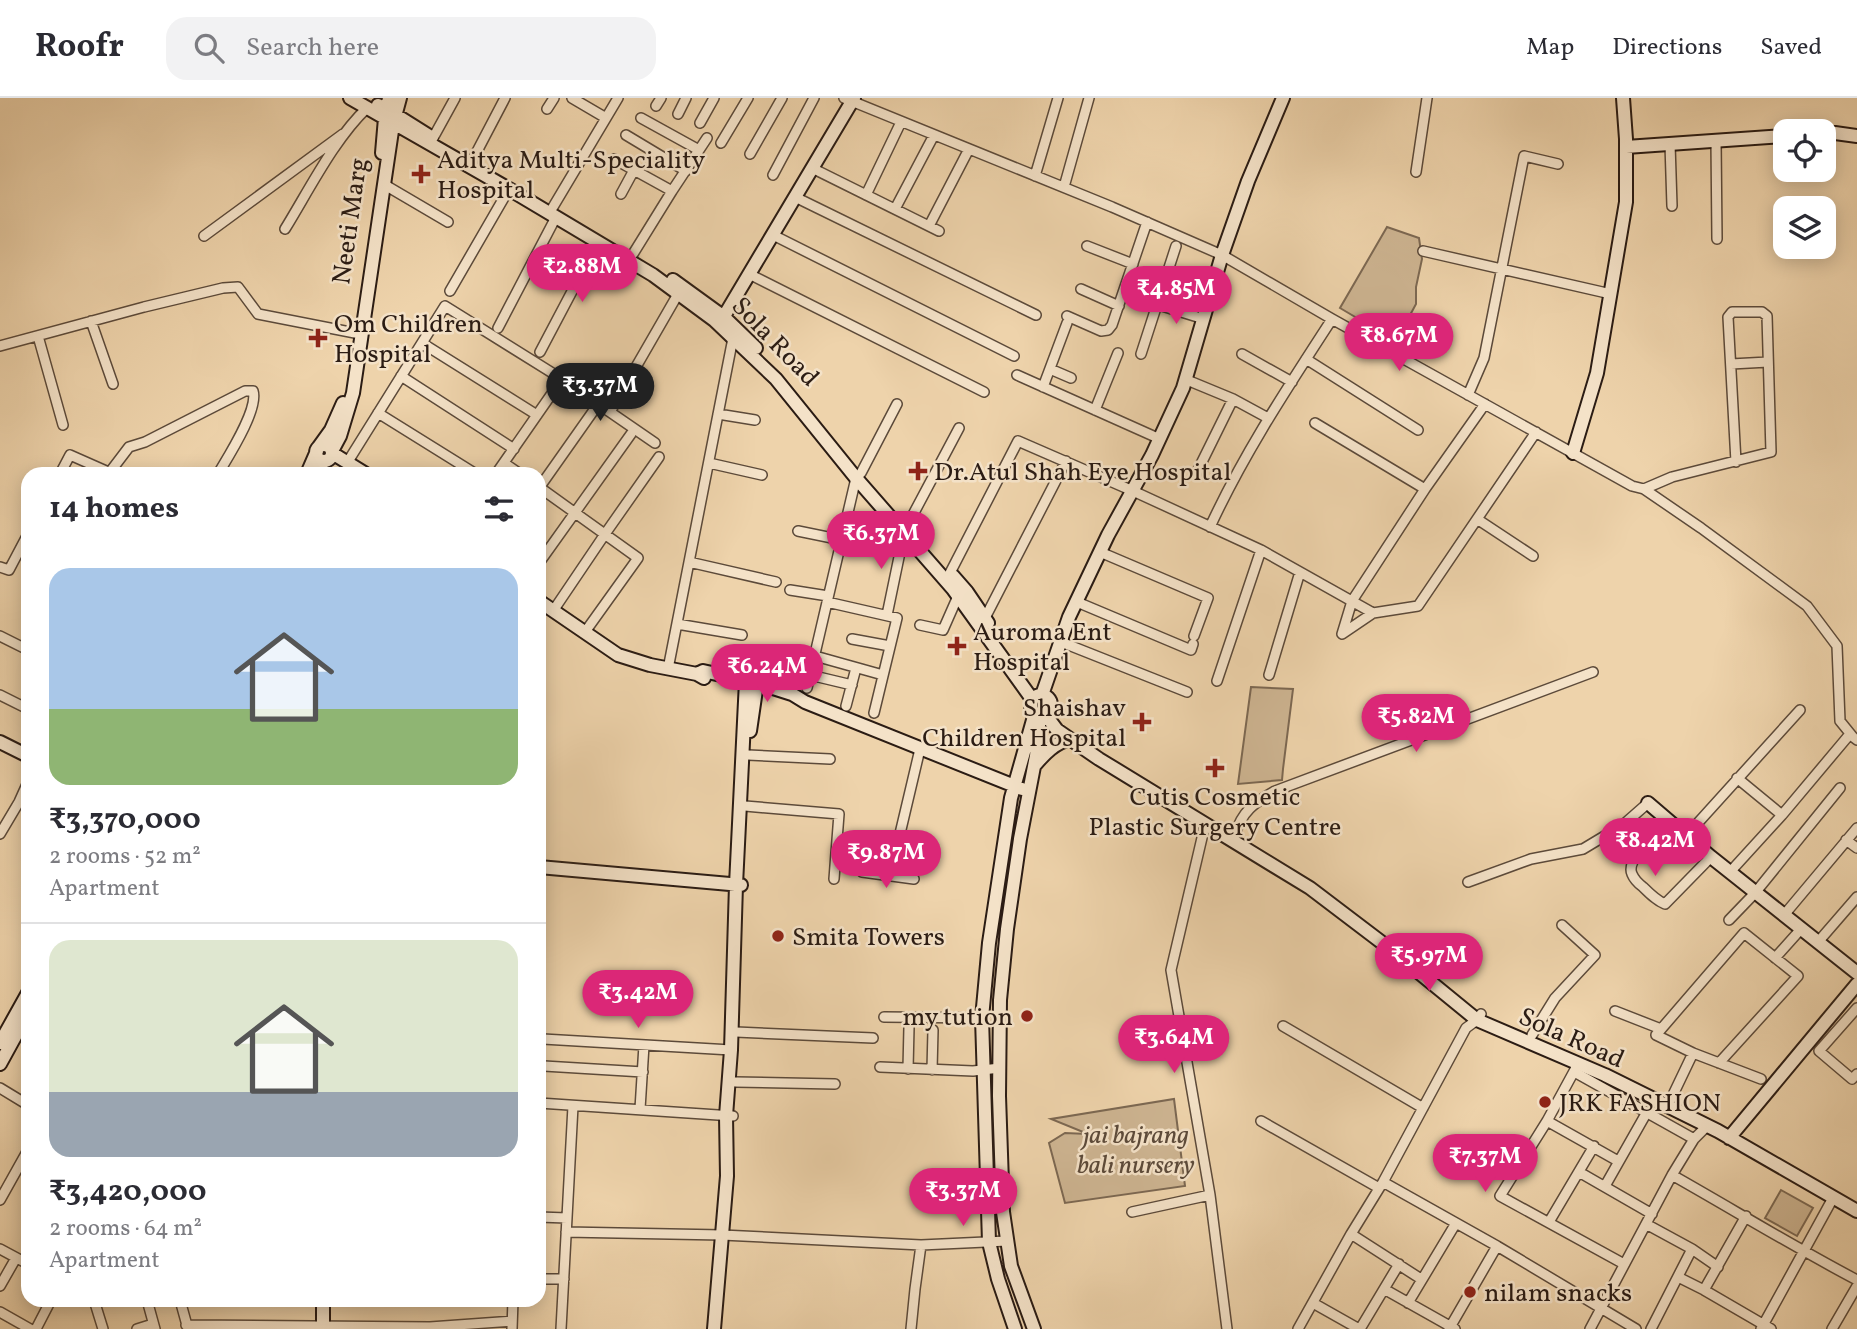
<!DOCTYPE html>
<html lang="en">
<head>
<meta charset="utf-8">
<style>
  body { margin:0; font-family:Vollkorn,serif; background:#f2f2f3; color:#2b2b33; height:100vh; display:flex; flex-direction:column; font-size:26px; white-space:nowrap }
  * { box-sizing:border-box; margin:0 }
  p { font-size:23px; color:#7c7c81 }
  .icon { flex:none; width:38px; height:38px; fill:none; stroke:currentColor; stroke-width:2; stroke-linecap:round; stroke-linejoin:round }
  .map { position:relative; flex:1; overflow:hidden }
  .details { position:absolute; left:21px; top:369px; width:525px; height:840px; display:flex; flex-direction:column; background:#fff; border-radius:21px; box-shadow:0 4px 18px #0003 }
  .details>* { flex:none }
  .buttons { position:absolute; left:1773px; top:21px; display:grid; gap:14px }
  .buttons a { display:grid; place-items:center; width:63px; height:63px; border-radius:14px; background:#fff; box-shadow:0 4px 18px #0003; font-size:35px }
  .price { position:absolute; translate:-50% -60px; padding:0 16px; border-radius:24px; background:#db2777; color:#fff; font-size:23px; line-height:46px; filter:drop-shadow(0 2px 4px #0008) }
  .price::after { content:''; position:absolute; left:50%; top:42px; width:21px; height:16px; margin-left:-10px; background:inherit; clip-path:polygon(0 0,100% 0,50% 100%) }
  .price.on { background:#222; color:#fff }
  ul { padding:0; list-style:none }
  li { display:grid; align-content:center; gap:14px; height:371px; padding:0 28px }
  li+li { border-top:2px solid #e1e1e2 }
  li span { display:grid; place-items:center; height:217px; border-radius:21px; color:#555 }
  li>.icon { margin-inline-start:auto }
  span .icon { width:126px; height:126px; fill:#fffc; stroke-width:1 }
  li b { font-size:30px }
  h2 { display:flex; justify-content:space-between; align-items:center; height:84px; padding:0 28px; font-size:30px }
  header { display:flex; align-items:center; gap:42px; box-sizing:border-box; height:98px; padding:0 35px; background:#fff; border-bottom:2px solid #e1e1e2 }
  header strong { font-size:33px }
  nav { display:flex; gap:38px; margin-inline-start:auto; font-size:24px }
  .search { width:490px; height:63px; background:#f2f2f3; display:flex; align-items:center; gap:18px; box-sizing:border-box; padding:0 24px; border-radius:21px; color:#7c7c81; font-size:26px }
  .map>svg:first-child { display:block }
</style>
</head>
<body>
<header>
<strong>Roofr</strong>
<div class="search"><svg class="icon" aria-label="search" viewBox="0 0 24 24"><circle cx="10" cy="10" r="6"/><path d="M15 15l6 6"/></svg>Search here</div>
<nav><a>Map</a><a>Directions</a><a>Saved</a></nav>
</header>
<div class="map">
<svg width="1857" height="1231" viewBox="0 0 1857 1231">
  <rect width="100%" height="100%" fill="#eed3ab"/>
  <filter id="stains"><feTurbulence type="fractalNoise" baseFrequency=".00286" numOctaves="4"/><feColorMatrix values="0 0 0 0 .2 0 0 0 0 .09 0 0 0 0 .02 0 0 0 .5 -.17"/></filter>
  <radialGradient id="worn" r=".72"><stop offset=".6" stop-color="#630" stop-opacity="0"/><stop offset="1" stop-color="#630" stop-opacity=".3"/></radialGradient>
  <path fill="#cdb491" stroke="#7c6852" stroke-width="2" d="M1387 129 1419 140 1422 161 1416 189V206L1396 243 1340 210Z
    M1251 589 1293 591 1283 671 1282 682 1238 686Z
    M1174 1001 1185 1088 1065 1105 1049 1045 1065 1035 1088 1036 1051 1021Z
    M1781 1092 1813 1110 1797 1138 1765 1120Z"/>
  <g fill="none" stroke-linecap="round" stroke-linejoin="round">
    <defs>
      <path id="street" d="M572 0 606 20
        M844 0 1112 109 1222 157 1332 221 1632 388 1644 391 1701 430 1807 508 1837 548 1840 623 1853 639 1857 642
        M656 8 661 0
        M547 11 554 0
        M678 16 686 0
        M641 20 699 52
        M700 25 714 0
        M626 37 686 73
        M433 40 455 0
        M1716 43 1717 141
        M721 45 748 0
        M1670 46 1672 108
        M750 56 782 0
        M614 61 672 93 707 40
        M472 63 505 0
        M812 70 939 133
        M1416 74 1427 0
        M773 77 814 0
        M1035 78 1058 0
        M385 87 448 124
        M1064 89 1089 0
        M621 96 634 72
        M866 97 901 24
        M795 99 1036 217
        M553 109 618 0
        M895 111 934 37
        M929 128 969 51
        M285 131C309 92 335 40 367 10
        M773 137 1014 258
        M204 138 343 36
        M1087 148 1133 166
        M1423 153 1611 196
        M633 156 672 93
        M749 176 984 294
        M1081 191 1119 208
        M450 193 509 91
        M1123 196 1204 221
        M1067 218 1101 233 1108 232 1112 227 1147 124
        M91 223 113 286
        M498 230 556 119
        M38 238 63 327
        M422 245 537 317
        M0 248 144 209 223 190 238 189 258 216 355 235
        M540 254 598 144
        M1141 256 1176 148
        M1242 256 1292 284
        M1306 261 1418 332
        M1731 266 1768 264
        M1050 271 1071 280
        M1017 277 1160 341
        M401 278 514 351
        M1187 282 1233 301 1268 320
        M1043 289 1067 225
        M1468 297 1484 260 1524 58 1558 66
        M1485 306 1425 391 1352 503 1342 536 1373 515 1418 508 1536 334
        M1095 312 1118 255
        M610 314 678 196
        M378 315 476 376
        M718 316 755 322
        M1315 325 1425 391
        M347 365 445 208 562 281 655 345
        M504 365 520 376
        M709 365 762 377
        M110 374 129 349 145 344 245 293H253C259 311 228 359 218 376
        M861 375 897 306
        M60 376 70 357 113 376
        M496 376 562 281
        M1196 376 1233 301
        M539 389 638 460 585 534
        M539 390 594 312
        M1644 391 1672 379 1771 354 1767 218 1762 214H1732L1728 219 1736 364
        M1477 421 1533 458
        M907 428 959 330
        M1210 429C1244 355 1288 289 1332 221
        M798 433 842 442
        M1100 454 1208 500 1194 538
        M689 464 776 484
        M539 465 631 336
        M0 469 9 472 28 436
        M950 475 1018 343 1133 393 1261 452 1373 515
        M790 492 828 498
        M827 504 897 520 874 615
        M1077 504 1191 552 1193 546
        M553 513 605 436 659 359
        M887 517 904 435
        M985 520 1066 363
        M677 526 742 537
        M920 527 943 532 958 498
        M0 538 28 552
        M852 541 890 548
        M1061 544 1187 594
        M815 558 883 577
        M668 571 733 240
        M810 577 852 587
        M1269 577 1300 474
        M1217 583 1261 452
        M807 590 856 380
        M0 597 28 611
        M846 608 856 570
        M748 657 830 661
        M1737 680 1782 717
        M745 708 839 716 834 781
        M1666 721C1657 732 1625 762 1632 776 1634 781 1639 786 1643 789 1650 796 1657 803 1665 806L1711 759
        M1205 727 1171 872 1210 1097 1227 1231
        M0 736 19 704 28 684
        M1235 737C1242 713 1254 705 1275 693L1593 574
        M1686 738 1800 612
        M1846 742 1857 750
        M862 774 914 781
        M1730 774 1782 717 1850 636
        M890 778 920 651
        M1468 784 1531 761 1583 751 1623 727 1648 705
        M1784 817 1857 730
        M1729 822 1755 795 1840 690
        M1818 844 1857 799
        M1775 860 1801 831
        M1857 910 1819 953 1852 981 1857 976
        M1615 913 1661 931
        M884 919 982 920
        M1283 928 1423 1010
        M736 934 873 940
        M1532 937 1555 900 1595 857 1562 827
        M543 941 731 952
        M1719 965 1798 878 1744 835 1656 937 1693 955 1761 981
        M1578 966 1547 1023 1500 1098 1624 1166
        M544 968 643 974
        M880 969 973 973 1000 970
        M908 971 909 929
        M932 972 933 932
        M1578 976 1694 1041
        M735 984 835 986
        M0 990 28 1007
        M1671 1001 1693 955
        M539 1005 733 1018
        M640 1011 644 947
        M1261 1023 1379 1090
        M1547 1023 1618 1063
        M1579 1074 1652 1116
        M1672 1077C1734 1112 1794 1149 1857 1182
        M1383 1084 1497 1148 1636 1231
        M1605 1088 1647 1014
        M0 1102 28 1052
        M1132 1114 1210 1097
        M539 1119 567 1120
        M1549 1124 1594 1048
        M1646 1126 1692 1151 1718 1169
        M566 1134 722 1137 921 1147 1007 1143
        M1351 1136 1421 1181
        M0 1151 28 1166
        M1678 1179 1704 1192 1771 1231
        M539 1181H564
        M0 1188 16 1160
        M1384 1191 1455 1231
        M1704 1192 1746 1118
        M94 1202 103 1231
        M147 1202 155 1231
        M180 1202 188 1231
        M1313 1205 1359 1231
        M1408 1205 1456 1125
        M0 1214 30 1231
        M186 1227 430 1229 512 1223
        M36 1231 51 1202
        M137 1231 153 1226
        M512 1231 513 1202
        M561 1231 573 1008
        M911 1231 915 1191 921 1147
        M1298 1231 1351 1136 1383 1084 1466 930 1477 922 1481 916
        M1360 1231 1399 1166
        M1449 1231 1497 1148
        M1590 1231 1672 1077 1694 1041 1707 1028
        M1651 1231 1692 1151
        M1761 1231 1833 1100
        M1832 1231 1857 1188"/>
      <path id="secondary" d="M350 0 509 91 653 177 714 222 776 281 856 380 953 491 1032 601
        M378 7 396 17 431 39
        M1824 35H1835L1857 38
        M1626 49 1785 38
        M382 55 385 20 389 0
        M673 182 724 219 756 250
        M720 225 854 0
        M316 355a8 8 0 1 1 16 0a8 8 0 1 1-16 0Z
        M318 350 331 332 343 305
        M332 353 340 338 353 295 393 26 400 0
        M332 355 366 376
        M1573 355 1597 275 1626 104V41L1623 0
        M307 376 317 353
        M317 376 324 363
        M953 478 967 494 988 525
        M539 503 618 557 650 567 697 576 704 580
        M697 576 703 573 757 585 792 596 805 604 1022 691
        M1042 597 1069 519 1108 437 1152 357 1183 290 1222 157 1248 83 1283 0
        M1031 607a10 10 0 1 1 20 0a10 10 0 1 1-20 0Z
        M1045 616 1057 632 1099 661 1310 790 1389 850 1477 922 1605 977 1718 1033 1857 1113
        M750 633 757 585
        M0 644 28 658
        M1035 667C1045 655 1055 645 1070 641
        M1648 705 1711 759 1857 875
        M539 769 741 787
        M0 945 28 895
        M0 966 28 915
        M1729 1040 1857 886
        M323 1202V1231
        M714 1231 727 1078 726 1018 731 952 736 787 746 583
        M1015 1231 998 1181 989 1144 982 920 989 845 1011 700 1035 615
        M1034 1231 1011 1168 1003 1114 999 998 1000 902 1007 831 1020 741 1036 658 1040 617"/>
    </defs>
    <use href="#street" stroke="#5c4a3a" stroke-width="12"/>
    <use href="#secondary" stroke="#2b1c14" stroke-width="16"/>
    <use href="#street" stroke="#f4e2c8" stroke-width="9"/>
    <use href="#secondary" stroke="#f4e2c8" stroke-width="12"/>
  </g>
  <g fill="#8f2418" stroke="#f4e2c8" stroke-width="2.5">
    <path d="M417.5 65.5h7v7h7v7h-7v7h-7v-7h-7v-7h7z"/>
    <path d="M314.5 229.5h7v7h7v7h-7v7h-7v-7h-7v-7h7z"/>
    <path d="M914.5 362.5h7v7h7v7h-7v7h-7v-7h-7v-7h7z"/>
    <path d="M953.5 537.5h7v7h7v7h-7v7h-7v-7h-7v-7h7z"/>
    <path d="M1138.5 613.5h7v7h7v7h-7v7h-7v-7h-7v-7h7z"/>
    <path d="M1211.5 659.5h7v7h7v7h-7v7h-7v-7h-7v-7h7z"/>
    <circle cx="778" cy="838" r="7"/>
    <circle cx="1027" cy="918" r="7"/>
    <circle cx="1545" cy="1004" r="7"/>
    <circle cx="1470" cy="1194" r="7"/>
  </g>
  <g text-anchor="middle" stroke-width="5" stroke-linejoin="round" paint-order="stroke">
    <g font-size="26" fill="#2b1c14" stroke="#f4e2c8" text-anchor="start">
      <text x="437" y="70">Aditya Multi-Speciality<tspan x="437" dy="30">Hospital</tspan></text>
      <text x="334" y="234">Om Children<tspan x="334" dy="30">Hospital</tspan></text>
      <text x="934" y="382">Dr.Atul Shah Eye Hospital</text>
      <text x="973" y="542">Auroma Ent<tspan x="973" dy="30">Hospital</tspan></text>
      <text x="1126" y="618" text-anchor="end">Shaishav<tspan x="1126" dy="30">Children Hospital</tspan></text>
      <text x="1215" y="707" text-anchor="middle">Cutis Cosmetic<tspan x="1215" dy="30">Plastic Surgery Centre</tspan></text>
      <text x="792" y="847">Smita Towers</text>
      <text x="1013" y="927" text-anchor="end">my tution</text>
      <text x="1559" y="1013">JRK FASHION</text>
      <text x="1484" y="1203">nilam snacks</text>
    </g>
    <g font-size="26" fill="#2b1c14" stroke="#f4e2c8">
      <text transform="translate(349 123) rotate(-82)" y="9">Neeti Marg</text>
      <text transform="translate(776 243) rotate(46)" y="9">Sola Road</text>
      <text transform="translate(1572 939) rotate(24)" y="9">Sola Road</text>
    </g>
    <g font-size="26" font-style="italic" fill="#5c4a3a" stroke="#f4e2c8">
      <text x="1136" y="1045">jai bajrang<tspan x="1136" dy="30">bali nursery</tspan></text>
    </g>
  </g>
  <rect width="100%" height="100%" filter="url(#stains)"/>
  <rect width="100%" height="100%" fill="url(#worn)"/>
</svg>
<div class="buttons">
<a><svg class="icon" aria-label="locate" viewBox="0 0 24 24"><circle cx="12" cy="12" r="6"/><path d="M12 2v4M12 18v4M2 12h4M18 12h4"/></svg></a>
<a><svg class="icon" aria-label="layers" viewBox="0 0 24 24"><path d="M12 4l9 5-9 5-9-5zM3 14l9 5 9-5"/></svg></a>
</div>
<b class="price" style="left:582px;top:206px">₹2.88M</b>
<b class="price" style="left:1176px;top:228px">₹4.85M</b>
<b class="price" style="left:1399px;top:275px">₹8.67M</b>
<b class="price on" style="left:600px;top:325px">₹3.37M</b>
<b class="price" style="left:881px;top:473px">₹6.37M</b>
<b class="price" style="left:767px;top:606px">₹6.24M</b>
<b class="price" style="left:1416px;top:656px">₹5.82M</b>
<b class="price" style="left:1655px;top:780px">₹8.42M</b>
<b class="price" style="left:886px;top:792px">₹9.87M</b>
<b class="price" style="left:1429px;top:895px">₹5.97M</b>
<b class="price" style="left:638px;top:932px">₹3.42M</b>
<b class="price" style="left:1174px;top:977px">₹3.64M</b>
<b class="price" style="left:1485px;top:1096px">₹7.37M</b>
<b class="price" style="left:963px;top:1130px">₹3.37M</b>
<section class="details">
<h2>14 homes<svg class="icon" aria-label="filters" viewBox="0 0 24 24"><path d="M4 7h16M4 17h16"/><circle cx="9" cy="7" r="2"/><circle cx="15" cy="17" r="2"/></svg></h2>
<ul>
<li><span style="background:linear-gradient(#a9c7e8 65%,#8fb573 0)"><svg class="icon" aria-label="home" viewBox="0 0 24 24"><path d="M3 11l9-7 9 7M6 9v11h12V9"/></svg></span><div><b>₹3,370,000</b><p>2 rooms · 52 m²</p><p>Apartment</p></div></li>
<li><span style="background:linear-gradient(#dfe7d0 70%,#9aa5b1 0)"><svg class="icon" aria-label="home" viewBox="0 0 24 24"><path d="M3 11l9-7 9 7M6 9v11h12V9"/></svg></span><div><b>₹3,420,000</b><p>2 rooms · 64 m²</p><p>Apartment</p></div></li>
</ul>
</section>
</div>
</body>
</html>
